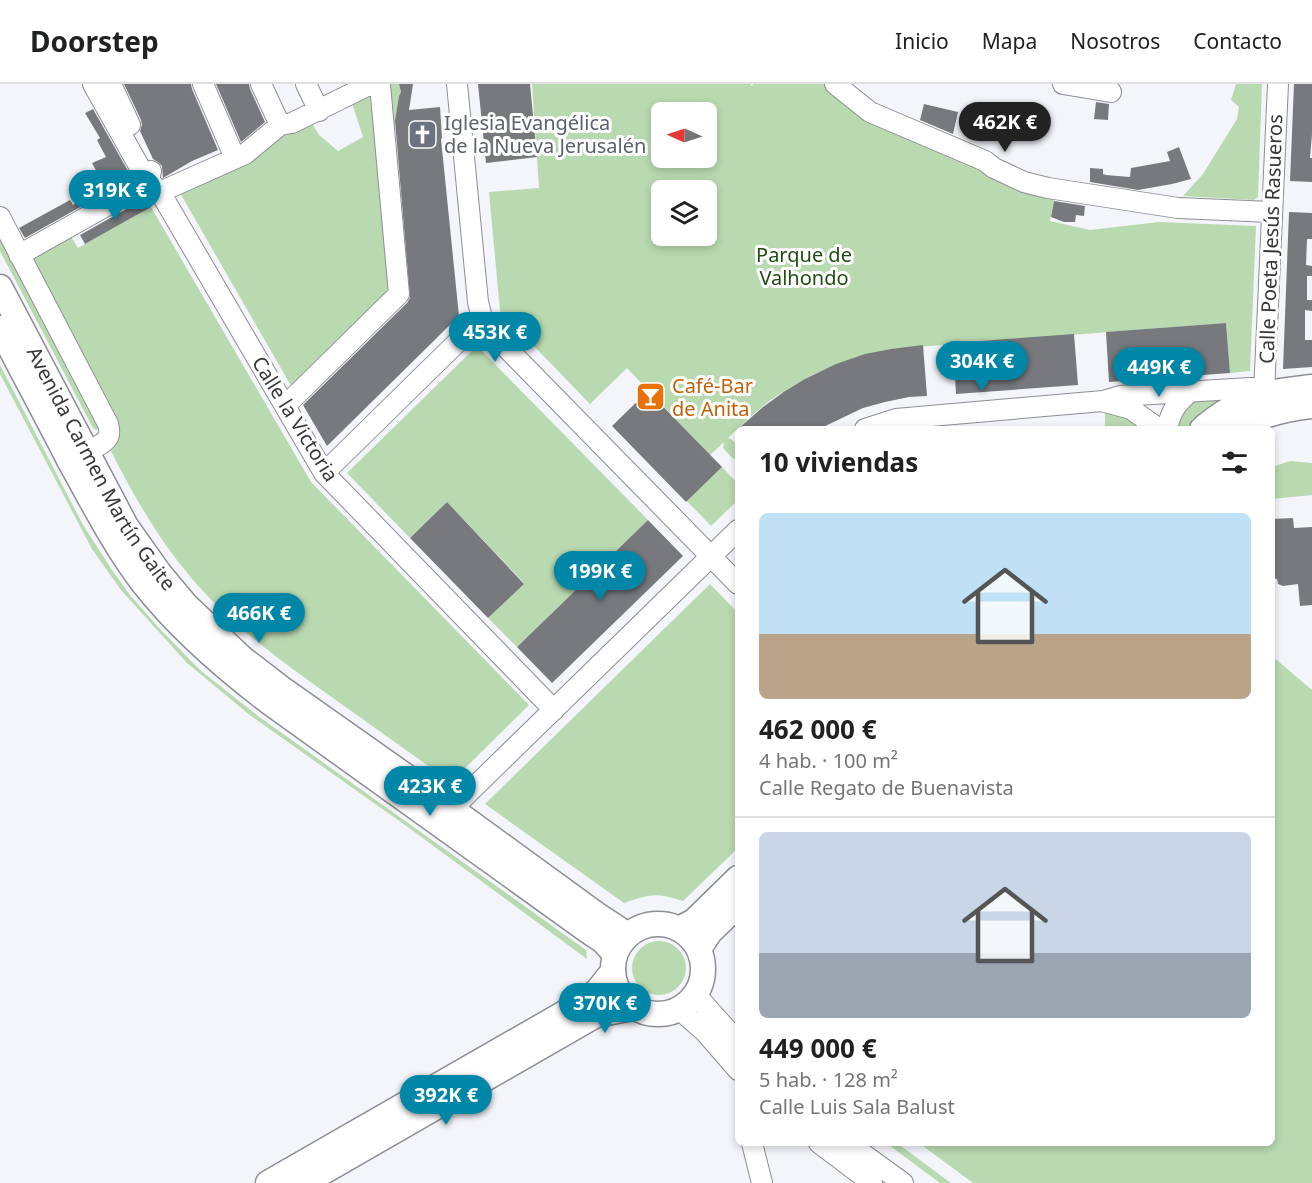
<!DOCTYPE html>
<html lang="es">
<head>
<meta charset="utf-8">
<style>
  body { margin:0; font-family:"Noto Sans",sans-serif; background:#f6f6f6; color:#202124; height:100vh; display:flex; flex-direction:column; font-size:22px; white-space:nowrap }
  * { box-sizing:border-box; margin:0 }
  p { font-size:20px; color:#757577 }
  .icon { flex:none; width:33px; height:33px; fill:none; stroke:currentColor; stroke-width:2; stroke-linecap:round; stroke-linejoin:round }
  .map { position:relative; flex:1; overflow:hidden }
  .side { position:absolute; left:735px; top:342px; width:540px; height:720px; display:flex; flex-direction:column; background:#fff; border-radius:9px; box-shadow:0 3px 9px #0003 }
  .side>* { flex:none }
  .needle { width:39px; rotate:273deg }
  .controls { position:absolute; left:651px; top:18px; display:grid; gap:12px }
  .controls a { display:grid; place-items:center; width:66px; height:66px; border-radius:9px; background:#fff; box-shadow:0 3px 9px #0003; font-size:30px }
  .price { position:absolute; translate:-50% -51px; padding:0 14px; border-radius:21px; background:#0086a7; color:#fff; font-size:20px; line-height:39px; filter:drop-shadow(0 2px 3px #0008) }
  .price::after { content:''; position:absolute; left:50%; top:36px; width:18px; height:14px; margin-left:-9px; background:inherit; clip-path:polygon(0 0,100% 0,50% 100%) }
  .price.active { background:#222; color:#fff }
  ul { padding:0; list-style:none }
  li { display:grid; align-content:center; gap:12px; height:318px; padding:0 24px }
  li+li { border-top:2px solid #e0e0e0 }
  li span { display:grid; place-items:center; height:186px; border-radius:9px; color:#555 }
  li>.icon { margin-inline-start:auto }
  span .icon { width:108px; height:108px; fill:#fffc; stroke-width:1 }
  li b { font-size:26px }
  h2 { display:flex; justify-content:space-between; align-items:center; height:72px; padding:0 24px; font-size:26px }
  header { display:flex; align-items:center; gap:36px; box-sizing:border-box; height:84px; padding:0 30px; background:#fff; border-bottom:2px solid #e0e0e0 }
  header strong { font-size:28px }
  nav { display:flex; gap:33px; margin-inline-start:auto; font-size:21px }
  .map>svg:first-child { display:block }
</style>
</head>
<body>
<header>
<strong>Doorstep</strong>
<nav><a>Inicio</a><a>Mapa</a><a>Nosotros</a><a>Contacto</a></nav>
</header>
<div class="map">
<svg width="1312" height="1099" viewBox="0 0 1312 1099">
  <rect width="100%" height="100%" fill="#f3f5fa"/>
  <path fill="#b9d9b0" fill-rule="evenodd" d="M385 0H399L401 8 399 12 390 76 407 209 301 319 180 109 248 80 278 52 310 36 319 51 338 67 363 53 352 19Z
    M532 0H750L752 2 753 0H827L1055 111 1050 137 1090 146 1159 138 1256 142 1250 287 1230 289 1226 239 891 265C844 275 802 292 763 322 751 332 740 343 728 354L731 355 738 362V373L737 374 733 375 723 364 724 358 710 371 627 284 590 320 500 227 489 108 539 104ZM662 28H706V74H662ZM662 106H706V152H662Z
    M1236 0H1262L1258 113 1254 116 1183 112 1203 90 1237 35 1239 23 1231 16Z
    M151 123 311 398 529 621 451 698C414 672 377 645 340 619 292 585 243 551 203 507 165 466 136 417 111 367L116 362 119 350 27 174 69 149 78 164Z
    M0 149 99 343 98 345 96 346 93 344 0 167Z
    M477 262 648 436 517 563 488 534 524 499 447 418 410 454 347 389Z
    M0 281 83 441 112 486 130 511 159 544 200 586 258 632 586 866 587 875 405 741 251 632 187 579 121 506 92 465 0 290Z
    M1241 312 1193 338 1185 345H1175L1177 330 1191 317Z
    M1105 326C1119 327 1133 334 1142 345H1105Z
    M1290 377 1312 379V411L1272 415V383Z
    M722 383 738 400V416L711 442 687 417Z
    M710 500 738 529V764L683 817C656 808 650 810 624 819L485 720Z
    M1272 572 1312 606V1099H973L919 1059H1272Z
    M632 884a27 27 0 1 1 54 0a27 27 0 1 1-54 0Z
    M886 1059H897L951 1099H940Z"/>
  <path fill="#77797d" d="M124 0H191L192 5 218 66 192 77 163 94 162 82 158 78 153 75 140 47 142 41 141 36Z
    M216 0H249L250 5 265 38 241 58Z
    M399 0H413L409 26 440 23 442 54 441 55 459 232 327 362 303 321 407 219 410 214 395 37 399 12 401 8Z
    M478 0H530L537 73 486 79Z
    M1294 0H1312V50L1310 74H1312V98L1290 97Z
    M1096 18 1109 20 1108 36 1094 35Z
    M924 20 958 28 953 50 920 36Z
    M93 25 132 94 25 154 19 144 70 116 73 121 98 106 95 102 98 101 95 93 99 92 92 79 106 73 97 56 100 54 85 29Z
    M1179 63 1191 95 1172 100 1138 106 1090 98V84L1103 85V90L1106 91 1130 93 1131 84 1170 77 1167 68Z
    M146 114 151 123 85 160 80 151Z
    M1054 117 1085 122 1084 132 1076 131 1075 138H1064L1051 133Z
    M1289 128 1312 129V155H1307L1306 181 1312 182V192H1307V216H1312V227L1305 226V256H1312V283L1283 285Z
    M1226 239 1230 289 1109 298 1106 248Z
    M1074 250 1078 301 956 310 953 259Z
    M923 261 927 312 909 313 885 318 863 324 819 345H738L763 323 785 307 803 296 836 280 865 270 891 265Z
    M648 307 722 383 686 418 612 342Z
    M447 418 524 500 488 534 410 454Z
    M1293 434 1294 444 1312 443V521L1300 522 1298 500 1283 502 1278 500 1277 495 1272 494V435Z
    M648 436 683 472 552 599 517 563Z"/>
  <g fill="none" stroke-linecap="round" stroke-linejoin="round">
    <defs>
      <path id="minor" d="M93 0 144 91 160 108 324 389 554 626
        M111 0 130 41
        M203 0 235 74
        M261 0 280 41
        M306 0 319 27
        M457 0 478 218 482 234 487 244 738 500
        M835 0 870 28 985 77 994 84 1024 98 1048 104 1178 124 1272 128
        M1063 0 1111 8
        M160 108 245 70 280 41 292 39 371 0
        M0 133 108 340C113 358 102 358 90 367 86 371 84 375 81 380
        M19 171 149 98 151 87
        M1264 310 1278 0
        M1105 318 1131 325 1159 345
        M285 322 399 210 380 1
        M865 345 896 335 1103 317 1120 312 1249 304H1256L1264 310
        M1167 345C1171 326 1177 319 1191 307
        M324 389 482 234
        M449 739C449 728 457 722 463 714L738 446
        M696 911 738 958
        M680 926 705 948 738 986
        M752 1059 762 1099
        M819 1059 872 1099
        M848 1059 903 1099"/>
      <g id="major">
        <path id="s1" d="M0 203 126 442 160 490 186 521 242 574 281 604 434 712 596 830 628 851"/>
        <path d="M0 244C23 289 47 333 70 378 93 419 114 461 143 499 179 545 223 583 269 618L588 847 603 857 615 870"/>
        <path d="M1202 345C1219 330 1242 317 1264 310 1280 306 1296 305 1312 303"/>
        <path d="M1234 345C1257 332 1286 325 1312 322"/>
        <circle cx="658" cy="885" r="45"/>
        <path d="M679 845 694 837 738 794"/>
        <path d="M699 865 710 848 738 821"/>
        <path d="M268 1099 587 916 598 906 613 887"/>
        <path d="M304 1099 596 931 633 924"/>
      </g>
    </defs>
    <use href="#minor" stroke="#8d8e93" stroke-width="22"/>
    <use href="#major" stroke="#8d8e93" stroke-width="27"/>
    <use href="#minor" stroke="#fff" stroke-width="20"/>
    <use href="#major" stroke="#fff" stroke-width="24"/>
  </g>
  <defs>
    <symbol id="church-square" viewBox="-11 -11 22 22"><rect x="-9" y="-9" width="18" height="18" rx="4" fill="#6b7280" stroke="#fff"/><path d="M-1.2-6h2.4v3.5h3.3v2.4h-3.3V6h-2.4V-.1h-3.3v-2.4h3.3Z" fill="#fff"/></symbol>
    <symbol id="bar-square" viewBox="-11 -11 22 22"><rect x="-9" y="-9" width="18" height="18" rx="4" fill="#e8710a" stroke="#fff"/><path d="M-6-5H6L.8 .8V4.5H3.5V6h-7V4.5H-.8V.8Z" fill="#fff"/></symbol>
  </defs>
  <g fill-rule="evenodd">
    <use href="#church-square" x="406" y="34" width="33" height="33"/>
    <use href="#bar-square" x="634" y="296" width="33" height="33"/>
  </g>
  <g text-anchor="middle" stroke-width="6" stroke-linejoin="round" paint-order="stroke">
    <g font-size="20" fill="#5b616d" stroke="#fff" text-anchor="start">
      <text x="444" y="46">Iglesia Evangélica<tspan x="444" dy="23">de la Nueva Jerusalén</tspan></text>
    </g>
    <g font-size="20" fill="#373739" stroke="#fff">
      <text transform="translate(1271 155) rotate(-88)" y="7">Calle Poeta Jesús Rasueros</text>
      <text transform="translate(295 335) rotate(58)" y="7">Calle la Victoria</text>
      <text dy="7" stroke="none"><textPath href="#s1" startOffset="208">Avenida Carmen Martín Gaite</textPath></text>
    </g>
    <g font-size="20" fill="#214d13" stroke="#fff">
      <text x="804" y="178">Parque de<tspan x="804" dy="23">Valhondo</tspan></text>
    </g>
    <g font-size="20" fill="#c56008" stroke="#fff" text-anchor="start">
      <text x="672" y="309">Café-Bar<tspan x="672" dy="23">de Anita</tspan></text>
    </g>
  </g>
</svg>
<div class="controls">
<a><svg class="needle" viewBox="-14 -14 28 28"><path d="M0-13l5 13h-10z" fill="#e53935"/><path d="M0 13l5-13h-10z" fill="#757577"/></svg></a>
<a><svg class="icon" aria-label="layers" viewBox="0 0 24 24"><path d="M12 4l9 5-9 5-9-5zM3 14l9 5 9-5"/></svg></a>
</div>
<b class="price active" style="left:1005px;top:69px">462K €</b>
<b class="price" style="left:115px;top:137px">319K €</b>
<b class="price" style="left:495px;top:279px">453K €</b>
<b class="price" style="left:982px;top:308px">304K €</b>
<b class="price" style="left:1159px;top:314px">449K €</b>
<b class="price" style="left:600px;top:518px">199K €</b>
<b class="price" style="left:259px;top:560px">466K €</b>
<b class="price" style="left:430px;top:733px">423K €</b>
<b class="price" style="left:605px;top:950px">370K €</b>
<b class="price" style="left:446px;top:1042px">392K €</b>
<section class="side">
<h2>10 viviendas<svg class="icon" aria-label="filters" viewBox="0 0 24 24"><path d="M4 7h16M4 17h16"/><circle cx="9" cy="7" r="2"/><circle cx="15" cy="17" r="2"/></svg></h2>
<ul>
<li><span style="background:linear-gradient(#bfe0f5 65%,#b9a48a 0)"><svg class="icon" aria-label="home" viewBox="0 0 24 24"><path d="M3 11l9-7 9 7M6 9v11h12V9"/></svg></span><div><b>462 000 €</b><p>4 hab. · 100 m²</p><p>Calle Regato de Buenavista</p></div></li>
<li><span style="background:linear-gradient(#c9d6e8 65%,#9aa5b1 0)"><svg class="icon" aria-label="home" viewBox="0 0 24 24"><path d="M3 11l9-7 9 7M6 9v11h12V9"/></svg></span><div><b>449 000 €</b><p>5 hab. · 128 m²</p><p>Calle Luis Sala Balust</p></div></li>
</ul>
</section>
</div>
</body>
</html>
